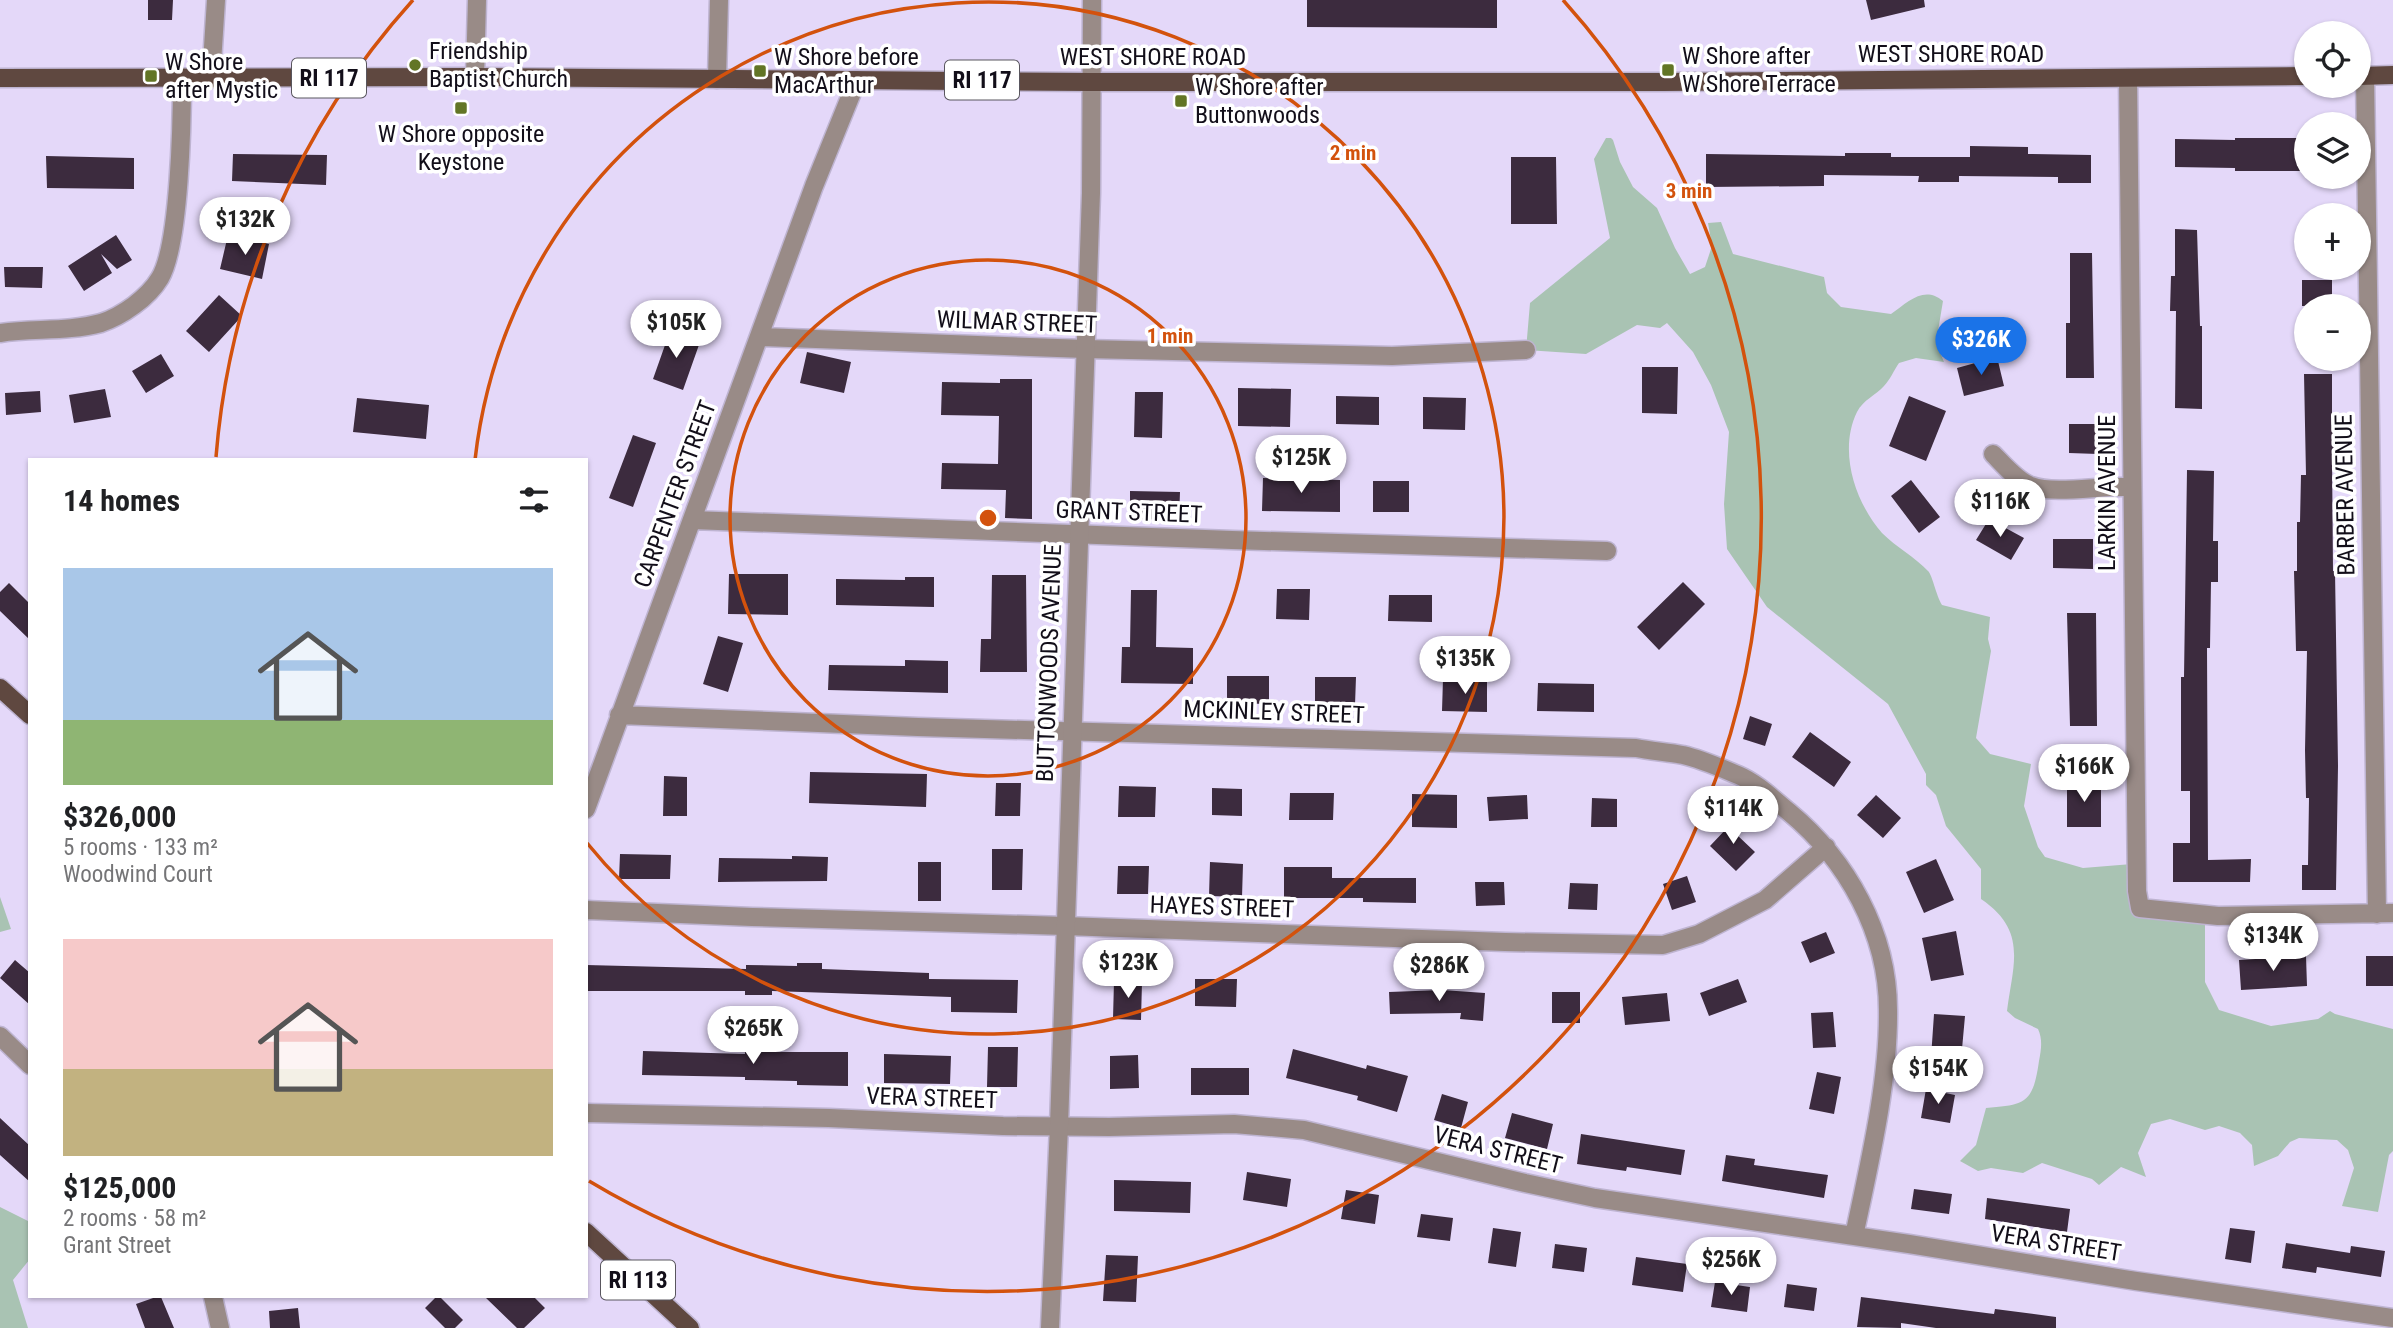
<!DOCTYPE html>
<html lang="en">
<head>
<meta charset="utf-8">
<style>
  body { margin:0; font-family:"Roboto Condensed",sans-serif; background:#f6f6f6; color:#202124; height:100vh; display:flex; flex-direction:column; font-size:26px; white-space:nowrap }
  * { box-sizing:border-box; margin:0 }
  p { font-size:23px; color:#757577 }
  .icon { flex:none; width:38px; height:38px; fill:none; stroke:currentColor; stroke-width:2; stroke-linecap:round; stroke-linejoin:round }
  .map { position:relative; flex:1; overflow:hidden }
  .side { position:absolute; left:28px; top:458px; width:560px; height:840px; display:flex; flex-direction:column; background:#fff; border-radius:0px; box-shadow:0 2px 5px #0004 }
  .side>* { flex:none }
  .buttons { position:absolute; left:2294px; top:21px; display:grid; gap:14px }
  .buttons a { display:grid; place-items:center; width:77px; height:77px; border-radius:50%; background:#fff; box-shadow:0 2px 5px #0004; font-size:35px }
  .price { position:absolute; translate:-50% -60px; padding:0 16px; border-radius:24px; background:#fff; color:#222; font-size:23px; line-height:46px; filter:drop-shadow(0 2px 4px #0008) }
  .price::after { content:''; position:absolute; left:50%; top:42px; width:21px; height:16px; margin-left:-10px; background:inherit; clip-path:polygon(0 0,100% 0,50% 100%) }
  .price.active { background:#1a73e8; color:#fff }
  ul { padding:0; list-style:none }
  li { display:grid; align-content:center; gap:14px; height:371px; padding:0 35px }
  li span { display:grid; place-items:center; height:217px; border-radius:0px; color:#555 }
  li>.icon { margin-inline-start:auto }
  span .icon { width:126px; height:126px; fill:#fffc; stroke-width:1 }
  li b { font-size:30px }
  h2 { display:flex; justify-content:space-between; align-items:center; height:84px; padding:0 35px; font-size:30px }
  .map>svg:first-child { display:block }
</style>
</head>
<body>
<div class="map">
<svg width="2393" height="1328" viewBox="0 0 2393 1328">
  <rect width="100%" height="100%" fill="#e4d8f9"/>
  <path fill="#a9c3b3" d="M1606 138H1611L1613 140 1620 162 1633 187 1657 208 1675 248 1690 274 1705 267 1712 246 1708 223 1721 222 1733 254 1824 277 1827 293 1841 307 1891 314C1908 302 1924 285 1943 301L1936 343 1944 362 1916 358 1899 363C1894 370 1890 380 1884 386 1876 395 1863 400 1857 412 1838 451 1855 502 1882 533 1896 547 1915 557 1928 571 1932 574 1936 595 1942 605L1990 617 1988 639 1991 651 1976 738 1990 754 2031 764 2024 806 2038 847 2045 857 2083 868 2132 864 2138 904 2205 918V982L2219 1010 2271 1026 2318 1019 2330 1011 2335 1014 2393 1029V1151L2389 1155 2378 1212 2342 1206 2354 1168 2348 1150 2337 1140 2299 1138 2290 1142 2278 1156 2254 1166 2252 1145 2240 1133 2219 1126 2205 1130 2170 1119 2151 1124 2138 1153 2146 1177 2121 1167 2099 1185 2092 1179 2042 1163 2023 1173 1991 1168 1978 1171 1960 1161 1976 1145 1986 1108C2026 1105 2033 1103 2039 1061 2041 1050 2043 1040 2038 1029L2015 1018 2007 1011C2013 964 2028 931 1981 899V869L1946 826 1936 795 1926 785V774L1888 704 1767 607 1727 549 1724 504 1729 432 1711 385 1693 352 1667 323 1660 328 1637 325 1586 354 1526 350 1530 303 1610 238 1594 159Z
    M0 897 11 929 0 932Z
    M0 1207 30 1222 28 1223 30 1259 13 1280 28 1328H0Z"/>
  <path fill="#3c2b3e" d="M148 0H173L172 20H148Z
    M1307 0H1497V28L1307 27Z
    M1866 0H1924L1925 7 1871 20Z
    M2235 138H2306V171H2235V168L2175 167V139L2235 140Z
    M1970 146 2028 147V154L2091 155V183H2058V177L1959 176V182H1918L1919 176 1824 175V186L1706 187V154L1845 156V153H1891V157H1970Z
    M233 154 327 155 326 185 232 181Z
    M46 156 134 158V189L47 188Z
    M1511 157H1556L1557 224H1511Z
    M2175 229 2197 230 2200 326H2202V409L2175 408 2176 311H2170L2171 276H2175Z
    M116 235 132 260 117 269 101 254 112 273 84 291 68 266Z
    M228 235 269 244 262 279 220 269Z
    M2070 253H2092L2094 378H2066V323H2070Z
    M4 267H43L42 288 5 287Z
    M2302 280H2332V306H2302Z
    M219 295 242 316 209 352 186 331Z
    M670 331 700 342 683 390 653 379Z
    M807 352 851 362 844 393 800 383Z
    M161 354 174 376 146 393 132 371Z
    M1997 357 2004 386 1964 396 1957 368Z
    M1642 367H1678L1677 414 1642 413Z
    M2304 374H2332V426H2334V453H2332L2333 571H2335L2338 766 2336 890H2302V865H2308L2309 798H2306L2305 750 2307 651H2296L2294 571H2297V522H2300L2301 475H2306Z
    M1000 379H1032V519L1005 518 1006 490 941 489 942 463 998 464 999 416 941 415 942 382 1000 383Z
    M1238 388 1291 389 1290 427 1238 426Z
    M105 389 111 417 74 423 69 395Z
    M40 391 41 412 6 415 5 393Z
    M1135 392H1163L1162 438 1134 437Z
    M1336 396 1379 397V425L1336 424Z
    M1909 396 1946 411 1926 461 1889 446Z
    M1423 397 1466 398 1465 430 1423 429Z
    M357 398 429 405 426 439 353 432Z
    M2069 424H2098V454L2069 453Z
    M633 435 656 443 633 507 609 498Z
    M2187 470 2214 471 2213 541H2218V582H2211L2210 648H2207L2208 860 2251 859 2250 882H2173V843H2190V791H2181V677H2184Z
    M1263 478 1340 480V512L1262 511Z
    M1911 480 1940 517 1919 533 1891 496Z
    M1373 481H1409V512H1373Z
    M1130 491 1180 492 1179 520 1130 519Z
    M1989 519 2024 538 2011 560 1976 540Z
    M2053 539H2093V569L2053 568Z
    M729 574H788V615L728 614Z
    M992 575H1026L1027 672H980L981 639H991Z
    M905 577H934V607L836 605V579L905 580Z
    M1683 582 1705 604 1659 650 1637 627Z
    M9 583 30 604V640L0 611V592Z
    M1277 589H1310L1309 620 1276 619Z
    M1131 590H1157L1156 647 1193 648V684L1121 683 1122 647H1130Z
    M1389 595H1432V622L1388 621Z
    M2067 613H2096L2097 726H2070Z
    M718 636 743 643 728 692 703 684Z
    M905 660 948 661V693L828 690 829 665 905 666Z
    M1227 676H1269V704L1227 703Z
    M1315 677H1356L1355 705 1315 704Z
    M1443 679 1487 680V712L1442 711Z
    M1538 683 1594 684V712L1537 711Z
    M1750 716 1772 724 1765 746 1743 739Z
    M1810 732 1851 762 1834 787 1792 757Z
    M810 772 927 774 926 807 809 803Z
    M664 776 687 777V816H663Z
    M2067 781H2101V827H2067Z
    M996 783H1021L1020 816H995Z
    M1119 786 1156 787 1155 817H1118Z
    M1212 788 1242 789V816L1212 815Z
    M1290 793H1334L1333 820H1289Z
    M1412 794 1457 795V828L1412 827Z
    M1527 795 1528 819 1489 821 1487 797Z
    M1876 795 1901 818 1883 838 1857 815Z
    M1592 798 1617 799V827H1591Z
    M1744 810 1736 834 1755 852 1736 871 1710 846Z
    M992 849H1023L1022 890H992Z
    M620 854 671 855 670 879H619Z
    M792 856 828 857 827 881 718 882 719 858 792 859Z
    M1936 859 1954 900 1924 913 1906 872Z
    M918 862H941V901H918Z
    M1210 862 1243 864 1242 897 1209 896Z
    M1118 866H1149L1148 894H1117Z
    M1284 867H1332V878H1416V903L1363 902V898H1284Z
    M1687 876 1696 902 1672 910 1663 884Z
    M1475 882H1504L1505 905 1476 906Z
    M1570 883 1598 884 1597 910 1568 909Z
    M1956 931 1964 975 1931 981 1922 938Z
    M1826 932 1835 953 1810 963 1801 942Z
    M2306 956 2307 986 2241 990 2239 960Z
    M2366 956H2393V986H2366Z
    M15 960 30 973V1005L0 978Z
    M797 963H822V969L929 973V979L1018 980 1017 1013 951 1012V997L772 991V995H745V991H586V965L746 969V965L797 966Z
    M1195 979H1237L1236 1007 1195 1006Z
    M1738 979 1747 1002 1709 1016 1700 993Z
    M1114 981 1142 982 1141 1020 1113 1019Z
    M1442 990 1485 993 1483 1021 1460 1019 1461 1013 1390 1014 1389 992Z
    M1552 992H1580V1023H1552Z
    M1667 993 1670 1021 1625 1025 1622 997Z
    M1833 1012 1836 1047 1813 1048 1811 1013Z
    M1934 1014 1965 1016 1961 1060 1931 1058Z
    M988 1047H1018L1017 1087H987Z
    M1293 1049 1366 1069 1367 1065 1408 1076 1397 1112 1357 1100 1358 1096 1286 1078Z
    M643 1051 745 1054V1052H848V1086L797 1085V1081L745 1080V1077L642 1075Z
    M884 1054 951 1056 950 1084 884 1083Z
    M1138 1055 1139 1088 1110 1089V1056Z
    M1191 1068H1249V1095H1191Z
    M1817 1072 1841 1077 1834 1114 1809 1109Z
    M1926 1089 1955 1095 1950 1123 1921 1118Z
    M1442 1094 1468 1102 1461 1128 1434 1120Z
    M1512 1113 1553 1124 1547 1149 1505 1138Z
    M0 1118 30 1146V1182L0 1155Z
    M1581 1134 1685 1150 1681 1175 1627 1167 1626 1171 1577 1164Z
    M1726 1155 1755 1159 1754 1165 1828 1175 1824 1198 1722 1181Z
    M1247 1172 1291 1179 1287 1207 1243 1200Z
    M1114 1180 1191 1182 1190 1213 1114 1211Z
    M1914 1189 1952 1194 1949 1214 1911 1209Z
    M1346 1190 1379 1195 1375 1224 1341 1219Z
    M1987 1198 2070 1209 2067 1232 1985 1219Z
    M1421 1214 1453 1218 1450 1241 1417 1237Z
    M1493 1228 1521 1232 1516 1267 1488 1263Z
    M2230 1228 2255 1231 2251 1263 2225 1259Z
    M2286 1243 2350 1253 2351 1246 2385 1251 2381 1277 2317 1267 2316 1273 2282 1268Z
    M1555 1244 1587 1248 1584 1272 1552 1268Z
    M1106 1255 1138 1256 1136 1302 1103 1301Z
    M1636 1257 1687 1264 1683 1292 1632 1285Z
    M1715 1282 1750 1287 1747 1312 1711 1307Z
    M1787 1284 1817 1288 1814 1311 1784 1307Z
    M156 1297H161L174 1328H145L136 1304Z
    M436 1297H440L463 1320 455 1328H445L425 1308Z
    M485 1297H534L545 1308 524 1328H517Z
    M1861 1297 1994 1314 1995 1309 2056 1317V1328H1936L1901 1323V1328L1857 1327Z
    M298 1308 300 1328H270L269 1311Z"/>
  <g fill="none" stroke-linecap="round" stroke-linejoin="round">
    <defs>
      <path id="minor" d="M2365 76 2377 914
        M475 77 477 0
        M2128 78 2137 891 2140 908 2218 916 2393 913
        M211 79 216 0
        M717 79 719 0
        M0 333C34 328 67 332 101 323 122 316 148 298 160 278 180 244 182 120 182 77
        M760 337 1085 349 1392 356 1526 350
        M1993 454C2003 464 2017 481 2031 486 2055 495 2103 485 2131 487
        M692 520 1232 540 1607 551
        M619 715 918 727 1636 748C1651 751 1667 752 1683 755 1701 759 1721 768 1738 775 1757 783 1773 799 1789 812 1847 860 1888 933 1888 1010 1889 1082 1869 1165 1854 1236
        M586 809 814 186 857 80
        M586 910 752 917 1065 926 1505 942 1663 945 1699 934 1765 900 1826 847
        M0 1036 30 1065
        M586 1113 829 1118 1003 1126 1109 1127 1234 1124 1304 1130 1525 1183 1595 1198 1909 1244 2136 1281 2393 1318
        M213 1297 220 1328"/>
      <path id="tertiary" d="M1050 1328 1059 1126 1091 193 1092 0"/>
      <path id="primary" d="M2359 76 2393 75
        M0 78 475 77 1091 82H1664L2306 76
        M0 688 30 715
        M586 1232 690 1328"/>
    </defs>
    <use href="#minor" stroke="#beb4d1" stroke-width="21"/>
    <use href="#tertiary" stroke="#beb4d1" stroke-width="21"/>
    <use href="#primary" stroke="#beb4d1" stroke-width="21"/>
    <use href="#minor" stroke="#998b87" stroke-width="18"/>
    <use href="#tertiary" stroke="#998b87" stroke-width="18"/>
    <use href="#primary" stroke="#5f4840" stroke-width="18"/>
  </g>
  <g fill="none" stroke="#d3520d" stroke-width="3.5">
    <circle cx="988" cy="518" r="258"/>
    <path d="M475 460A516 516 0 1 1 587 843"/>
    <path d="M216 457A774 774 0 0 1 413 0M1563 0A774 774 0 0 1 589 1181"/>
  </g>
  <g fill="#627525" stroke="#fff" stroke-width="2.5">
    <circle cx="415" cy="65" r="7"/>
    <rect x="1661" y="63" width="14" height="14" rx="3.5"/>
    <rect x="753" y="64" width="14" height="14" rx="3.5"/>
    <rect x="144" y="69" width="14" height="14" rx="3.5"/>
    <rect x="1174" y="94" width="14" height="14" rx="3.5"/>
    <rect x="454" y="101" width="14" height="14" rx="3.5"/>
  </g>
  <g text-anchor="middle" stroke-width="7" stroke-linejoin="round" paint-order="stroke">
    <g fill="#fff" stroke="#59565e" stroke-width="2">
      <rect x="292" y="58.5" width="74" height="39" rx="5"/>
      <rect x="945" y="60.5" width="74" height="39" rx="5"/>
      <rect x="601" y="1260.5" width="74" height="39" rx="5"/>
    </g>
    <g font-size="23" font-weight="bold" fill="#120e19">
      <text x="329" y="86">RI 117</text>
      <text x="982" y="88">RI 117</text>
      <text x="638" y="1288">RI 113</text>
    </g>
    <g font-size="24" fill="#120e19" stroke="#fff" text-anchor="start">
      <text x="429" y="59">Friendship<tspan x="429" dy="28">Baptist Church</tspan></text>
      <text x="1682" y="64">W Shore after<tspan x="1682" dy="28">W Shore Terrace</tspan></text>
      <text x="774" y="65">W Shore before<tspan x="774" dy="28">MacArthur</tspan></text>
      <text x="165" y="70">W Shore<tspan x="165" dy="28">after Mystic</tspan></text>
      <text x="1195" y="95">W Shore after<tspan x="1195" dy="28">Buttonwoods</tspan></text>
      <text x="461" y="142" text-anchor="middle">W Shore opposite<tspan x="461" dy="28">Keystone</tspan></text>
    </g>
    <g font-size="24" fill="#120e19" stroke="#fff">
      <text x="1951" y="62">WEST SHORE ROAD</text>
      <text x="1153" y="65">WEST SHORE ROAD</text>
      <text transform="translate(1017 322) rotate(2)" y="8">WILMAR STREET</text>
      <text transform="translate(2107 493) rotate(-90)" y="8">LARKIN AVENUE</text>
      <text transform="translate(675 494) rotate(-70)" y="8">CARPENTER STREET</text>
      <text transform="translate(2345 495) rotate(-91)" y="8">BARBER AVENUE</text>
      <text transform="translate(1129 512) rotate(2)" y="8">GRANT STREET</text>
      <text transform="translate(1049 663) rotate(-88)" y="8">BUTTONWOODS AVENUE</text>
      <text transform="translate(1274 712) rotate(2)" y="8">MCKINLEY STREET</text>
      <text transform="translate(1222 907) rotate(2)" y="8">HAYES STREET</text>
      <text transform="translate(932 1098) rotate(2)" y="8">VERA STREET</text>
      <text transform="translate(1498 1150) rotate(14)" y="8">VERA STREET</text>
      <text transform="translate(2056 1243) rotate(9)" y="8">VERA STREET</text>
    </g>
  </g>
  <circle cx="988" cy="518" r="10" fill="#d3520d" stroke="#fff" stroke-width="3.5"/>
  <g font-size="21" text-anchor="middle" font-weight="bold" fill="#d3520d" stroke="#fff" stroke-width="7" stroke-linejoin="round" paint-order="stroke">
    <text x="1353" y="160">2 min</text>
    <text x="1689" y="198">3 min</text>
    <text x="1170" y="343">1 min</text>
  </g>
</svg>
<div class="buttons">
<a><svg class="icon" aria-label="locate" viewBox="0 0 24 24"><circle cx="12" cy="12" r="6"/><path d="M12 2v4M12 18v4M2 12h4M18 12h4"/></svg></a>
<a><svg class="icon" aria-label="layers" viewBox="0 0 24 24"><path d="M12 4l9 5-9 5-9-5zM3 14l9 5 9-5"/></svg></a>
<a>+</a>
<a>−</a>
</div>
<b class="price" style="left:245px;top:257px">$132K</b>
<b class="price" style="left:676px;top:360px">$105K</b>
<b class="price active" style="left:1981px;top:377px">$326K</b>
<b class="price" style="left:1301px;top:495px">$125K</b>
<b class="price" style="left:2000px;top:539px">$116K</b>
<b class="price" style="left:1465px;top:696px">$135K</b>
<b class="price" style="left:2084px;top:804px">$166K</b>
<b class="price" style="left:1733px;top:846px">$114K</b>
<b class="price" style="left:2273px;top:973px">$134K</b>
<b class="price" style="left:1128px;top:1000px">$123K</b>
<b class="price" style="left:1439px;top:1003px">$286K</b>
<b class="price" style="left:753px;top:1066px">$265K</b>
<b class="price" style="left:1938px;top:1106px">$154K</b>
<b class="price" style="left:1731px;top:1297px">$256K</b>
<section class="side">
<h2>14 homes<svg class="icon" aria-label="filters" viewBox="0 0 24 24"><path d="M4 7h16M4 17h16"/><circle cx="9" cy="7" r="2"/><circle cx="15" cy="17" r="2"/></svg></h2>
<ul>
<li><span style="background:linear-gradient(#a9c7e8 70%,#8fb573 0)"><svg class="icon" aria-label="home" viewBox="0 0 24 24"><path d="M3 11l9-7 9 7M6 9v11h12V9"/></svg></span><div><b>$326,000</b><p>5 rooms · 133 m²</p><p>Woodwind Court</p></div></li>
<li><span style="background:linear-gradient(#f6c9c9 60%,#c2b280 0)"><svg class="icon" aria-label="home" viewBox="0 0 24 24"><path d="M3 11l9-7 9 7M6 9v11h12V9"/></svg></span><div><b>$125,000</b><p>2 rooms · 58 m²</p><p>Grant Street</p></div></li>
</ul>
</section>
</div>
</body>
</html>
